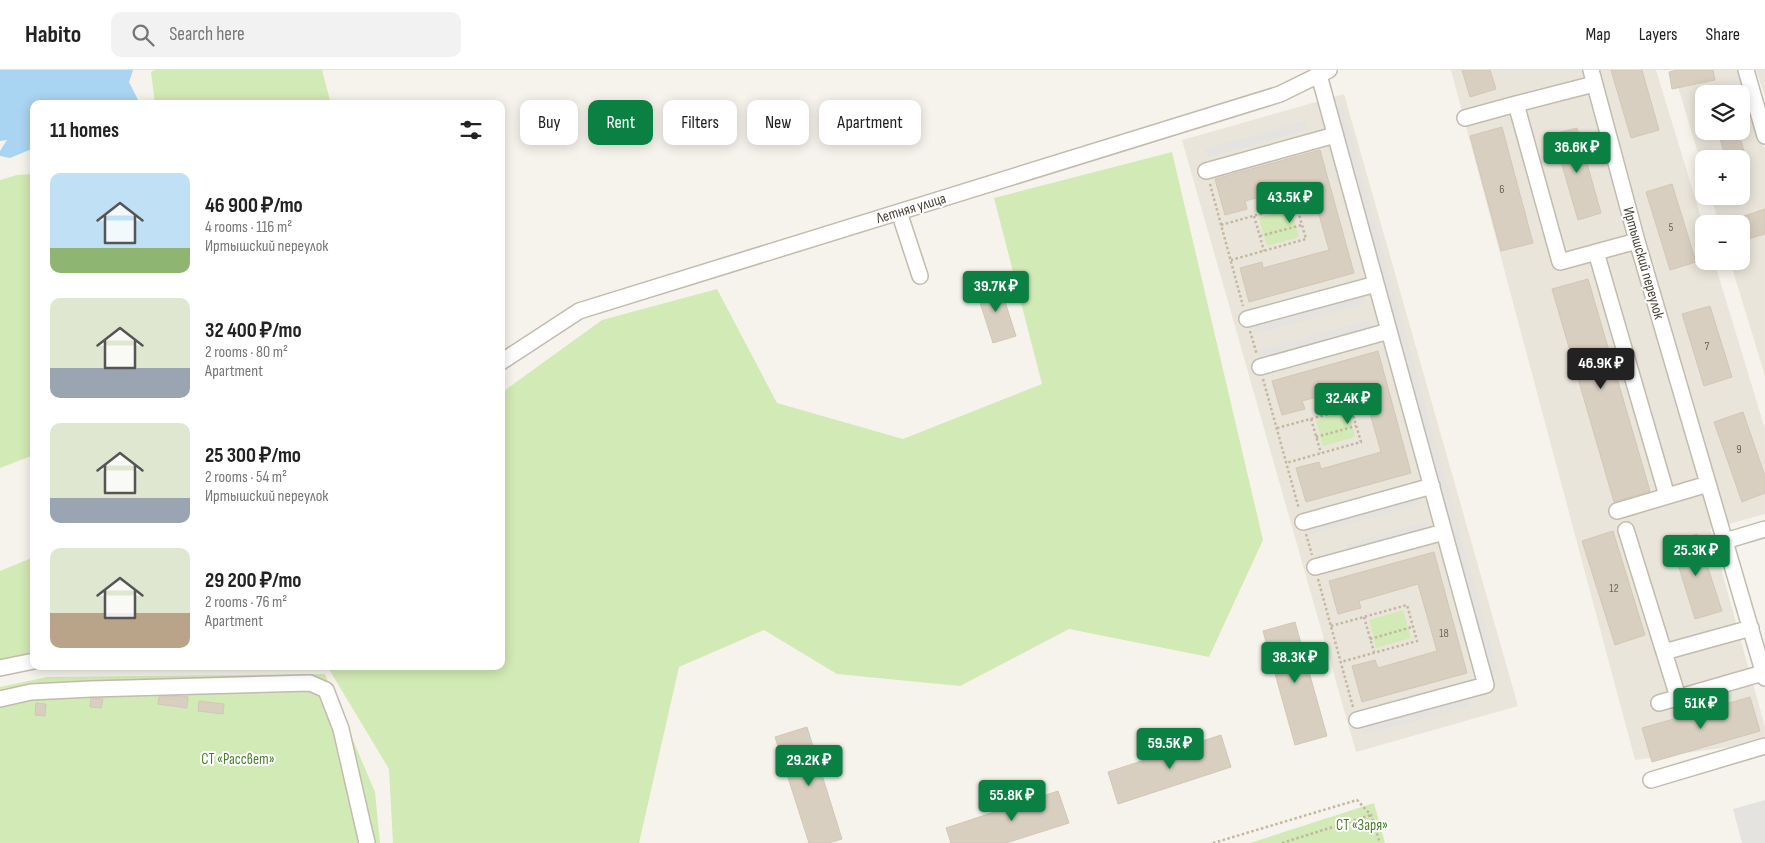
<!DOCTYPE html>
<html lang="en">
<head>
<meta charset="utf-8">
<style>
  body { margin:0; font-family:"Sofia Sans Condensed",sans-serif; background:#f2f2f2; color:#222; height:100vh; display:flex; flex-direction:column; font-size:19px; white-space:nowrap }
  * { box-sizing:border-box; margin:0 }
  p { font-size:16px; color:#767676 }
  .icon { flex:none; width:28px; height:28px; fill:none; stroke:currentColor; stroke-width:2; stroke-linecap:round; stroke-linejoin:round }
  .map { position:relative; flex:1; overflow:hidden }
  .details { position:absolute; left:30px; top:30px; width:475px; height:570px; display:flex; flex-direction:column; background:#fff; border-radius:10px; box-shadow:0 2px 12px #0003 }
  .details>* { flex:none }
  .guide { position:absolute; left:520px; top:30px; width:475px; height:45px; display:flex; gap:10px }
  .controls { position:absolute; left:1695px; top:15px; display:grid; gap:10px }
  .controls a { display:grid; place-items:center; width:55px; height:55px; border-radius:10px; background:#fff; box-shadow:0 2px 12px #0003; font-size:25px }
  .price { position:absolute; translate:-50% -42px; padding:0 11px; border-radius:5px; background:#0b8043; color:#fff; font-size:16px; line-height:32px; filter:drop-shadow(0 1px 2px #0008) }
  .price::after { content:''; position:absolute; left:50%; top:30px; width:15px; height:11px; margin-left:-8px; background:inherit; clip-path:polygon(0 0,100% 0,50% 100%) }
  .price.active { background:#222; color:#fff }
  ul { padding:0; list-style:none }
  li { display:flex; align-items:center; gap:15px; height:125px; padding:0 20px }
  li span { display:grid; place-items:center; flex:none; width:140px; height:100px; border-radius:10px; color:#555 }
  li>.icon { margin-inline-start:auto }
  span .icon { width:60px; height:60px; fill:#fffc; stroke-width:1 }
  li b { font-size:21px }
  h2 { display:flex; justify-content:space-between; align-items:center; height:60px; padding:0 20px; font-size:21px }
  .pill { padding:0 18px; border-radius:10px; background:#fff; box-shadow:0 2px 12px #0003; font-size:18px; line-height:45px }
  .pill.active { background:#0b8043; color:#fff }
  header { display:flex; align-items:center; gap:30px; box-sizing:border-box; height:70px; padding:0 25px; background:#fff; border-bottom:1px solid #e0e0e0 }
  header strong { font-size:24px }
  nav { display:flex; gap:28px; margin-inline-start:auto; font-size:18px }
  .search { width:350px; height:45px; background:#f2f2f2; display:flex; align-items:center; gap:12px; box-sizing:border-box; padding:0 18px; border-radius:10px; color:#767676; font-size:19px }
  .map>svg:first-child { display:block }
</style>
</head>
<body>
<header>
<strong>Habito</strong>
<div class="search"><svg class="icon" aria-label="search" viewBox="0 0 24 24"><circle cx="10" cy="10" r="6"/><path d="M15 15l6 6"/></svg>Search here</div>
<nav><a>Map</a><a>Layers</a><a>Share</a></nav>
</header>
<div class="map">
<svg width="1765" height="773" viewBox="0 0 1765 773">
  <rect width="100%" height="100%" fill="#f6f3ec"/>
  <path fill="#eae5da" fill-rule="evenodd" d="M1451 0H1656L1704 157V191H1714L1765 359V444L1710 459 1765 657V672L1635 690Z
    M1673 0H1738L1765 80V306L1730 191H1741V154H1719L1711 126H1741V89H1704V103ZM1704 24H1741V61H1704Z
    M1756 0H1765V26Z
    M1344 24 1518 636 1356 682 1182 70Z"/>
  <path fill="#d2eab5" d="M155 0H322L331 34H155L151 2Z
    M1172 82 1263 470 1209 587 1069 559 960 616 837 604 764 560 679 597 639 773H393L389 699 327 596H501V323L602 250 717 219 777 333 903 369 1042 314 994 128Z
    M34 104V385L0 398V110L17 105Z
    M1291 140 1299 167 1267 176 1259 148Z
    M1348 341 1355 367 1323 376 1316 350Z
    M34 487V596H66L0 602V501Z
    M1403 540 1411 568 1376 578 1369 550Z
    M325 604 375 722 380 773H0V617L47 607Z
    M1374 733 1385 773H1250Z"/>
  <path fill="#e5e3e0" d="M1343 35 1499 604 1490 606 1334 38Z
    M1304 51 1307 60 1208 87 1205 79Z
    M1363 224 1366 234 1254 264 1251 255Z
    M1370 250 1373 260 1261 291 1258 280Z
    M1419 425 1421 434 1309 465 1307 456Z
    M1426 452 1428 461 1348 483 1346 474Z
    M1468 626 1470 636 1364 665 1361 656Z
    M1765 730V773H1742L1733 739Z"/>
  <path fill="#a9d4f2" d="M0 0H133L129 12 140 34H34V78L10 88 0 86V81L7 70 0 71Z"/>
  <path fill="#d8cfc1" stroke="#d3c7b4" d="M1462 0H1490L1496 19 1470 27Z
    M1611 0H1642L1659 60 1631 68Z
    M1678 0H1713L1715 10 1672 19 1669 2Z
    M1502 57 1533 173 1501 181 1470 66Z
    M1577 58 1601 143 1578 150 1553 64Z
    M1732 61H1738L1744 81 1725 86 1719 65Z
    M1320 80 1354 203 1249 232 1240 198 1262 192 1263 198 1329 180 1310 113 1245 131 1247 139 1225 145 1215 109Z
    M1672 114 1696 192 1670 200 1646 122Z
    M1765 139V164L1748 169 1741 147Z
    M1588 209 1650 421 1614 432 1552 219Z
    M999 213 1016 266 993 273 976 220Z
    M1710 236 1732 307 1704 316 1682 244Z
    M1378 281 1411 403 1306 432 1296 398 1319 392 1321 399 1381 382 1362 315 1302 331 1305 339 1282 345 1272 311Z
    M1743 342 1765 406V423L1742 432 1714 352Z
    M1613 461 1645 565 1615 575 1582 471Z
    M1697 464 1722 541 1695 549 1671 472Z
    M1434 482 1467 603 1362 632 1352 596 1375 590 1378 598 1437 581 1418 514 1359 531 1361 538 1338 544 1329 511Z
    M1295 552 1327 666 1295 675 1263 561Z
    M180 626 188 627 187 638 158 634 159 627Z
    M1750 627 1760 661 1652 692 1642 658Z
    M91 628 103 629 101 638 90 637Z
    M199 631 224 634 223 644 198 641Z
    M36 633 46 634 45 646 35 645Z
    M807 657 842 769 829 773H809L775 667Z
    M1221 665 1231 697 1118 734 1108 702Z
    M1058 721 1069 753 1006 773H951L946 758Z"/>
  <g fill="none" stroke-linecap="round" stroke-linejoin="round">
    <defs>
      <path id="minor" d="M1591 0 1637 171 1765 608
        M1746 0 1765 66
        M1319 5 1486 615 1357 650
        M1594 14 1516 34 1560 192 1637 171
        M1465 48 1516 34
        M1206 101 1335 65
        M899 142 920 206
        M1596 182 1667 426
        M1247 249 1376 214
        M501 292 579 241 1280 24 1329 0
        M1260 297 1389 261
        M1617 441 1708 414
        M1303 452 1432 416
        M1626 460 1678 627
        M1725 471 1765 459
        M1315 497 1444 462
        M1664 582 1751 558
        M0 598 34 591
        M0 629 31 622 91 619 310 613 326 620 341 659 367 773
        M1659 633 1763 603
        M1651 710 1765 676"/>
    </defs>
    <use href="#minor" stroke="#c2bbae" stroke-width="18"/>
    <path stroke="#c4b79f" stroke-width="2.5" stroke-dasharray="2.5 2.5" stroke-linecap="butt" d="M1210 114 1243 236
      M1254 146 1264 181
      M1221 155 1296 134 1306 169 1231 190
      M1260 166 1302 155
      M1250 261 1257 285
      M1263 309 1299 439
      M1311 349 1321 383
      M1277 358 1351 338 1361 372 1286 393
      M1316 367 1356 356
      M1306 464 1312 485
      M1318 509 1353 637
      M1364 547 1374 582
      M1331 556 1407 535 1417 571 1341 592
      M1370 569 1412 557
      M1213 773 1357 730 1371 745 1380 773
      M1282 773 1371 745"/>
    <use href="#minor" stroke="#fff" stroke-width="15"/>
  </g>
  <g text-anchor="middle" stroke-width="4" stroke-linejoin="round" paint-order="stroke">
    <g font-size="12" fill="#6e675b">
      <text x="1502" y="123">6</text>
      <text x="1671" y="161">5</text>
      <text x="1707" y="280">7</text>
      <text x="1739" y="383">9</text>
      <text x="1614" y="522">12</text>
      <text x="1444" y="567">18</text>
    </g>
    <g font-size="15" fill="#4b4439" stroke="#fff">
      <text transform="translate(911 138) rotate(-17)" y="5">Летняя улица</text>
      <text transform="translate(1644 193) rotate(74)" y="5">Иртышский переулок</text>
    </g>
    <g font-size="15" fill="#4a7f2a" stroke="#fff">
      <text x="238" y="694">СТ «Рассвет»</text>
      <text x="1362" y="760">СТ «Заря»</text>
    </g>
  </g>
</svg>
<div class="controls">
<a><svg class="icon" aria-label="layers" viewBox="0 0 24 24"><path d="M12 4l9 5-9 5-9-5zM3 14l9 5 9-5"/></svg></a>
<a>+</a>
<a>−</a>
</div>
<b class="price" style="left:1577px;top:104px">36.6K ₽</b>
<b class="price" style="left:1290px;top:154px">43.5K ₽</b>
<b class="price" style="left:996px;top:243px">39.7K ₽</b>
<b class="price active" style="left:1601px;top:320px">46.9K ₽</b>
<b class="price" style="left:1348px;top:355px">32.4K ₽</b>
<b class="price" style="left:1696px;top:507px">25.3K ₽</b>
<b class="price" style="left:1295px;top:614px">38.3K ₽</b>
<b class="price" style="left:1701px;top:660px">51K ₽</b>
<b class="price" style="left:1170px;top:700px">59.5K ₽</b>
<b class="price" style="left:809px;top:717px">29.2K ₽</b>
<b class="price" style="left:1012px;top:752px">55.8K ₽</b>
<div class="guide">
<a class="pill">Buy</a>
<a class="pill active">Rent</a>
<a class="pill">Filters</a>
<a class="pill">New</a>
<a class="pill">Apartment</a>
</div>
<section class="details">
<h2>11 homes<svg class="icon" aria-label="filters" viewBox="0 0 24 24"><path d="M4 7h16M4 17h16"/><circle cx="9" cy="7" r="2"/><circle cx="15" cy="17" r="2"/></svg></h2>
<ul>
<li><span style="background:linear-gradient(#bfe0f5 75%,#8fb573 0)"><svg class="icon" aria-label="home" viewBox="0 0 24 24"><path d="M3 11l9-7 9 7M6 9v11h12V9"/></svg></span><div><b>46 900 ₽/mo</b><p>4 rooms · 116 m²</p><p>Иртышский переулок</p></div></li>
<li><span style="background:linear-gradient(#dfe7d0 70%,#9aa5b1 0)"><svg class="icon" aria-label="home" viewBox="0 0 24 24"><path d="M3 11l9-7 9 7M6 9v11h12V9"/></svg></span><div><b>32 400 ₽/mo</b><p>2 rooms · 80 m²</p><p>Apartment</p></div></li>
<li><span style="background:linear-gradient(#dfe7d0 75%,#9aa5b1 0)"><svg class="icon" aria-label="home" viewBox="0 0 24 24"><path d="M3 11l9-7 9 7M6 9v11h12V9"/></svg></span><div><b>25 300 ₽/mo</b><p>2 rooms · 54 m²</p><p>Иртышский переулок</p></div></li>
<li><span style="background:linear-gradient(#dfe7d0 65%,#b9a48a 0)"><svg class="icon" aria-label="home" viewBox="0 0 24 24"><path d="M3 11l9-7 9 7M6 9v11h12V9"/></svg></span><div><b>29 200 ₽/mo</b><p>2 rooms · 76 m²</p><p>Apartment</p></div></li>
</ul>
</section>
</div>
</body>
</html>
